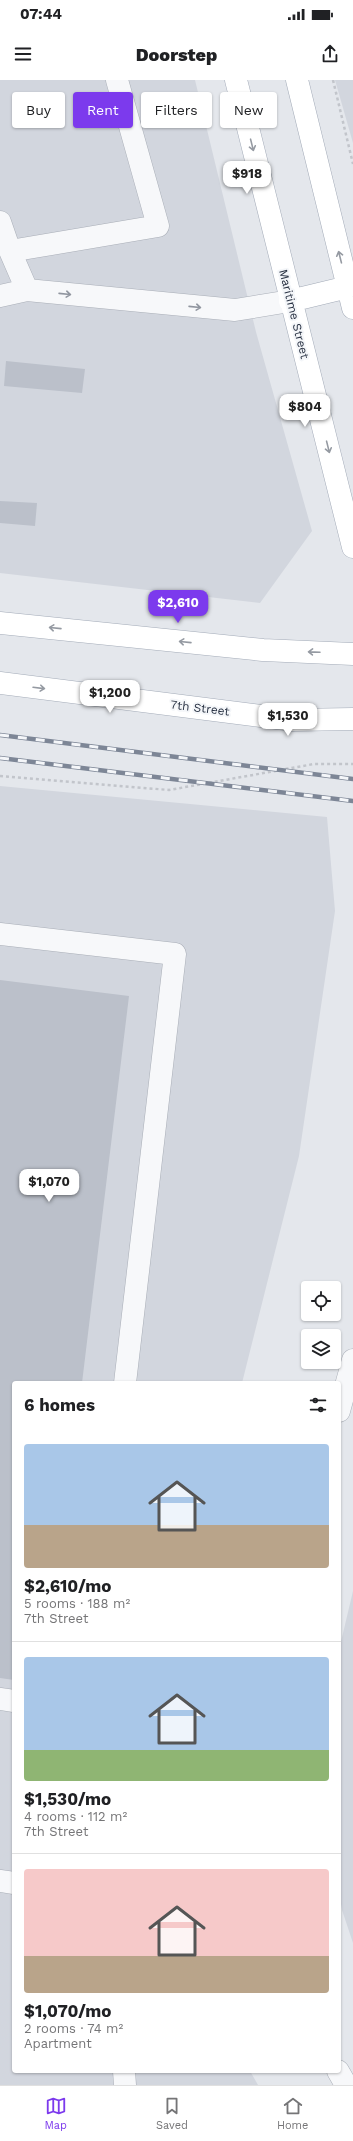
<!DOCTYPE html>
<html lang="en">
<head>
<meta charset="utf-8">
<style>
  body { margin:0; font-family:"Work Sans",sans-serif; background:#f2f2f2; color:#202124; height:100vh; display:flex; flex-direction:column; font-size:15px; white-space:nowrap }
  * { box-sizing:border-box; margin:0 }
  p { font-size:13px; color:#757577 }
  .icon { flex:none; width:22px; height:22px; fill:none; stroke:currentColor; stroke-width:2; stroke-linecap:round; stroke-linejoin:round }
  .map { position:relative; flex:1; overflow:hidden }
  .side { position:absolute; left:12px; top:1301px; width:329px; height:692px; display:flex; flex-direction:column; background:#fff; border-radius:4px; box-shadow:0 1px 3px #0004 }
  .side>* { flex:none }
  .hud { position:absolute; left:12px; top:12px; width:329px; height:36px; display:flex; gap:8px }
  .buttons { position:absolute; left:301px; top:1201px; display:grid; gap:8px }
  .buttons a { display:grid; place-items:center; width:40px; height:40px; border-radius:4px; background:#fff; box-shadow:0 1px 3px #0004; font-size:20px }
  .price { position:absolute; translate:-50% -34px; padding:0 9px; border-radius:8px; background:#fff; color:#222; font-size:13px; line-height:26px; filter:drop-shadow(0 1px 2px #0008) }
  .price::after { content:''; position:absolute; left:50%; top:24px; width:12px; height:9px; margin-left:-6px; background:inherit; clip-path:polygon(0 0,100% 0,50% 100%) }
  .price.current { background:#7c3aed; color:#fff }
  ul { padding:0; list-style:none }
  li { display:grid; align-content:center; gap:8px; height:212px; padding:0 12px }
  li+li { border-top:1px solid #e0e0e0 }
  li span { display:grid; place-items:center; height:124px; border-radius:4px; color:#555 }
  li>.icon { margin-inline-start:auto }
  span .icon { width:72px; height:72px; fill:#fffc; stroke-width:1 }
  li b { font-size:17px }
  h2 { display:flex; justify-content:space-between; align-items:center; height:48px; padding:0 12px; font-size:17px }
  .pill { padding:0 14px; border-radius:4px; background:#fff; box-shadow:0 1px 3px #0004; font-size:14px; line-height:36px }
  .pill.current { background:#7c3aed; color:#fff }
  .status { display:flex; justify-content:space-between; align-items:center; height:28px; padding:0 20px; background:#fff; direction:ltr }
  .status svg { height:11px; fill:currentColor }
  header { display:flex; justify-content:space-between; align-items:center; height:52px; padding:0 12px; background:#fff; font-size:18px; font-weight:800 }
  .tab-bar { display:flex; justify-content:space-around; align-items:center; height:56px; border-top:1px solid #e0e0e0; background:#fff; font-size:11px; color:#757577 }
  .tab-bar a { display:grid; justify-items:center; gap:2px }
  .tab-bar .current { color:#7c3aed }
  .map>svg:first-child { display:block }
</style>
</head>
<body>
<div class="status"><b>07:44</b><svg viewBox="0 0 49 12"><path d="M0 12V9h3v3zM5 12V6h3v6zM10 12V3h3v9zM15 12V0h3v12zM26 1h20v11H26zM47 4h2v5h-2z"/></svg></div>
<header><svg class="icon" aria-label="menu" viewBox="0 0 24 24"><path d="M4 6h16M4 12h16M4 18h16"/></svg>Doorstep<svg class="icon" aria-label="share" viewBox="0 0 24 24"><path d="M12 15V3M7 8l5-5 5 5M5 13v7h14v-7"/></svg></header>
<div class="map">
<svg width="353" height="2005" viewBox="0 0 353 2005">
  <rect width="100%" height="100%" fill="#e4e7ec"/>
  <path fill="#d2d6de" d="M0 0H195L256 252 312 451 260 523 0 493Z
    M335 0H353V63Z
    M0 706 327 737 335 831 299 1076 242 1303H14V1991H250L258 2005H0Z
    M353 1511V1863L342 1830 339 1812V1570Z"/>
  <path fill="#bbc0ca" d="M6 281 85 289 82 313 4 306Z
    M0 421 37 423 35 446 0 443Z
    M0 900 129 916 82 1303H14V1600L0 1598Z"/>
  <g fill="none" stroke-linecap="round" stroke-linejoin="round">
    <defs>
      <path id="minor" d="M0 142 10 171
        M27 210 10 171 158 146 117 0
        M0 216 27 210 235 230 290 221
        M0 854 175 874 125 1303
        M339 1331 353 1280
        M0 1619 14 1621
        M0 1801 14 1803
        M124 1991 125 2005
        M338 1991 346 2005"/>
      <path id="major" d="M236 0 353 467
        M297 0 353 228
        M290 221 348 207
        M0 543 263 570 353 574
        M0 603 293 640 353 639"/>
    </defs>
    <use href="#minor" stroke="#a9aeb7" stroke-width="23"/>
    <use href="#major" stroke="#a3abb8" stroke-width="23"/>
    <path stroke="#c2c5cb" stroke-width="2.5" stroke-dasharray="3 3" stroke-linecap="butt" d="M333 0 353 84
      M0 696 169 710 314 684H353"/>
    <use href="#minor" stroke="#f7f8fa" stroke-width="22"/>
    <use href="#major" stroke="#fff" stroke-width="22"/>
    <defs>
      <path id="rail" d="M0 655 353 699
        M0 678 353 721"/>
    </defs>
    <use href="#rail" stroke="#7d8696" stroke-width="4.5"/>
    <use href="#rail" stroke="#f4f6f9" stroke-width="3" stroke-dasharray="9" stroke-linecap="butt"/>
  </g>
  <defs><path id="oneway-shaft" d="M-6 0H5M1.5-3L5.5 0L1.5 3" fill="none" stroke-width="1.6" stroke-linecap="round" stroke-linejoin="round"/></defs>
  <g stroke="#959aa2">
    <use href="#oneway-shaft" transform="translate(252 65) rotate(76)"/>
    <use href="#oneway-shaft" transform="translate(340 177) rotate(-104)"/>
    <use href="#oneway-shaft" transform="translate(328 367) rotate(76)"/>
    <use href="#oneway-shaft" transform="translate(55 548) rotate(-174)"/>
    <use href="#oneway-shaft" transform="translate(185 562) rotate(-174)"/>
    <use href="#oneway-shaft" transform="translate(314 572) rotate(-178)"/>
    <use href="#oneway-shaft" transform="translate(39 608) rotate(7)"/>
  </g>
  <g stroke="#9196a0">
    <use href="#oneway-shaft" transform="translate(65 214) rotate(6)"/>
    <use href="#oneway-shaft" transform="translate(195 227) rotate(6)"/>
  </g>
  <g text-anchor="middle" stroke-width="4" stroke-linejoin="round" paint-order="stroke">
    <g font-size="12" fill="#2b3445" stroke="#f4f6f9">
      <text transform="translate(294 234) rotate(76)" y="4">Maritime Street</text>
      <text transform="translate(200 628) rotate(7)" y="4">7th Street</text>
    </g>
  </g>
</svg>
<div class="buttons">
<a><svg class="icon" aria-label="locate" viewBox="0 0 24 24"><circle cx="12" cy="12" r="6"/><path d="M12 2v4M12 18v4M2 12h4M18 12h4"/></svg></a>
<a><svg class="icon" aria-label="layers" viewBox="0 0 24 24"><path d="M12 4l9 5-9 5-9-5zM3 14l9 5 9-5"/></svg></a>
</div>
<b class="price" style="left:247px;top:115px">$918</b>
<b class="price" style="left:305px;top:348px">$804</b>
<b class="price current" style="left:178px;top:544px">$2,610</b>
<b class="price" style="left:110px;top:634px">$1,200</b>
<b class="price" style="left:288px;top:657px">$1,530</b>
<b class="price" style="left:49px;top:1123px">$1,070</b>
<div class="hud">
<a class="pill">Buy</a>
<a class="pill current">Rent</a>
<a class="pill">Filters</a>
<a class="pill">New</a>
</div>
<section class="side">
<h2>6 homes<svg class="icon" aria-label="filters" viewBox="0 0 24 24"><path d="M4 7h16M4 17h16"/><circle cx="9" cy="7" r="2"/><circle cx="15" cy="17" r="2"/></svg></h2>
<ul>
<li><span style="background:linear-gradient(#a9c7e8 65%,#b9a48a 0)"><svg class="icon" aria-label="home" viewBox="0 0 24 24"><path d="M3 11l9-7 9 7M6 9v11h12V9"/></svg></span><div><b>$2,610/mo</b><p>5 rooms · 188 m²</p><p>7th Street</p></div></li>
<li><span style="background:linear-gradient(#a9c7e8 75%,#8fb573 0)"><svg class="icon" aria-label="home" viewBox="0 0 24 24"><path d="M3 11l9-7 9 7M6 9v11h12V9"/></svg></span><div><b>$1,530/mo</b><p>4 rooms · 112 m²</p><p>7th Street</p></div></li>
<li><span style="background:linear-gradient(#f6c9c9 70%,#b9a48a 0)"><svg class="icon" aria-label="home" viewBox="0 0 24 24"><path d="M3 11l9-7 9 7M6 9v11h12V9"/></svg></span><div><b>$1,070/mo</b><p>2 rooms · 74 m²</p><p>Apartment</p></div></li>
</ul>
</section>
</div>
<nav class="tab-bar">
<a class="current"><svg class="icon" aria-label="map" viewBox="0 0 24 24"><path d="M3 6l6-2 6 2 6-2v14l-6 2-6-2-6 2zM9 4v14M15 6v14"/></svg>Map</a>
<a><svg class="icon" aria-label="saved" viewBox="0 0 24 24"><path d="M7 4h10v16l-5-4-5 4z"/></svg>Saved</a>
<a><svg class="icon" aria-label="home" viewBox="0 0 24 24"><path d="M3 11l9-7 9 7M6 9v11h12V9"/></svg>Home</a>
</nav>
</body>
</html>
